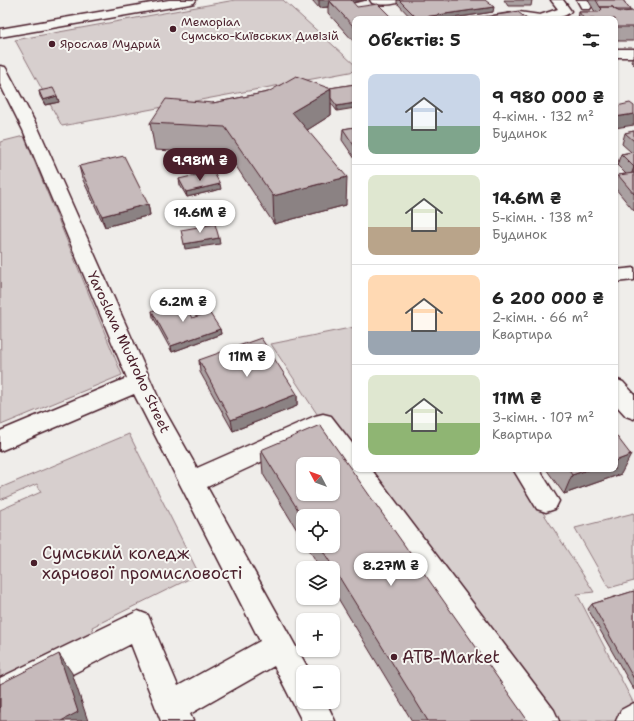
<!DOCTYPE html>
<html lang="uk">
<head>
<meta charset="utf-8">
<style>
  body { margin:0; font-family:"Shantell Sans",sans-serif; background:#f2f2f2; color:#222; height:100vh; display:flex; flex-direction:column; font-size:15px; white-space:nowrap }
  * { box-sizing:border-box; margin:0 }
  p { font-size:13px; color:#767676 }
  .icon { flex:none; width:22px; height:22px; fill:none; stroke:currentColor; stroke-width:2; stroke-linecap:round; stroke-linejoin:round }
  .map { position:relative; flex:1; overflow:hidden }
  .drawer { position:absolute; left:352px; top:16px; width:266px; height:456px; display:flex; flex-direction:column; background:#fff; border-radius:8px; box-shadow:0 1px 3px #0004 }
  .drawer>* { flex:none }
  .needle { width:26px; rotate:311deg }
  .buttons { position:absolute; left:296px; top:457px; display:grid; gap:8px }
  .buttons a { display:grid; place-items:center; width:44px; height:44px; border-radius:8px; background:#fff; box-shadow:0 1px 3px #0004; font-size:20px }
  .price { position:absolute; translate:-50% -34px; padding:0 9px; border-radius:14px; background:#fff; color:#222; font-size:13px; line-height:26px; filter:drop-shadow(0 1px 2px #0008) }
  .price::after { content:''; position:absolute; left:50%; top:24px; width:12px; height:9px; margin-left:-6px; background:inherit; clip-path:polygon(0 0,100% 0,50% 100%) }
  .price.current { background:#4a1f2b; color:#fff }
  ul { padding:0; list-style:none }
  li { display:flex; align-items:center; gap:12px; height:100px; padding:0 16px }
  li+li { border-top:1px solid #e0e0e0 }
  li span { display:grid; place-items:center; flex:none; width:112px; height:80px; border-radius:8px; color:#555 }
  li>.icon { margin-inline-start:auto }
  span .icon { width:48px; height:48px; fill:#fffc; stroke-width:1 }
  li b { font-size:17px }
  h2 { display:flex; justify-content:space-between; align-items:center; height:48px; padding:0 16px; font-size:17px }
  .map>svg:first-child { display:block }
</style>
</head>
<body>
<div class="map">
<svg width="634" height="721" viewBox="0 0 634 721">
  <rect width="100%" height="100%" fill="#efedea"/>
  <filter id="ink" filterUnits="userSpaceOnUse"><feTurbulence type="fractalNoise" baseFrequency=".025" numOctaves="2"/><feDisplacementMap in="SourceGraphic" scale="8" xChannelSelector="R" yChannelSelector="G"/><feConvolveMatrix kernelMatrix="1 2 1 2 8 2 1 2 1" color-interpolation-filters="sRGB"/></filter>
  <g filter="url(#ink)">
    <path fill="#d7cfce" stroke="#90777c" d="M235 0H283L355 65V71L62 126 15 40Z
      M24 136 122 375 1 425 0 142Z
      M355 327V466L323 423 271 344Z
      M129 434 199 574 92 627 95 636 0 684V510L41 492 37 484 0 500V488Z
      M357 469H515L594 592 577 594 634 704 632 721H543Z
      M634 513V581L609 588 575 528Z"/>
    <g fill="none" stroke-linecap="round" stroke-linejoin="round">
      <defs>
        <path id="minor" d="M370 0H399L397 3C389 5 380 5 372 3Z
          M551 0H563L571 11C562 24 508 19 492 19L494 16 519 12 540 15 558 9Z
          M577 0H589L592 6 590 9H582Z
          M615 49H634V57H615Z
          M0 66 5 67 7 70 39 130 162 406 197 468 315 416 323 414 331 416 355 447V469H371L554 710 559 721H524L319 435 207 487 310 672H303V702H326L335 721H302L274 666 190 714 193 721H161L131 644 0 711V678L138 611 148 615 178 686 260 641 134 394 0 451V431L127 378 23 130 0 84Z
          M634 268V280L615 282V270Z
          M615 379 623 382 634 394V419L626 416 615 404Z
          M513 469H539L559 501 555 509 546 512 537 509Z
          M634 703V721H616L621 710Z"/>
        <path id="major" d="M169 0H196L194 3 190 4 0 37V29Z"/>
      </defs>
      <use href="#minor" stroke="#4a1f2b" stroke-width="3"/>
      <use href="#major" stroke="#4a1f2b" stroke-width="3"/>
      <use href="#minor" fill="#f6f6f2" fill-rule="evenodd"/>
      <use href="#major" fill="#f6f6f2" fill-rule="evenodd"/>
    </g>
    <path fill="#aaa0a1" stroke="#4a1f2b" d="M312 0H367L353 3 355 19V43L328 13V7L319 8Z
      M397 0H485L493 12 447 19H412L397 3Z
      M504 0H532L531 6H508Z
      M588 0H623L630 10V11H634V41H615V19H578L579 12H595Z
      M634 53V65L631 62Z
      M355 84 337 111 331 103V115L307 130 346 205 274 224 228 154 155 150 150 123 213 103 268 92 330 88Z
      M39 91 57 96 59 102 45 105 40 96Z
      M355 127V159L342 140 343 129Z
      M634 131V211L615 188V183L618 175 626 174 617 165 621 154 631 152 622 144 625 133Z
      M79 166 148 204 150 215 105 227 82 178Z
      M179 179 221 189 187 197 180 185Z
      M152 311 192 318 220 329 221 334 172 352 153 317Z
      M199 360 297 394V406L233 431 200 372Z
      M261 450 528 721H412L333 590V568H320L307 546H333L303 516V540L263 474Z
      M546 469H615L621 474 564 494Z
      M634 591V690L588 609 592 604Z"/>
    <path fill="#8b8283" stroke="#4a1f2b" d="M319 0H329L328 7 319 8Z
      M329 0H367L334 6Z
      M494 7 493 12 447 19H417V18Z
      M331 89V115L293 139 292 112Z
      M57 96 59 102 45 105 43 100Z
      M355 103V108L337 111V106Z
      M634 114V125L615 128V117Z
      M634 167V177L630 178Z
      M347 177 346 205 274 224 273 196Z
      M220 184 221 189 187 197 186 192Z
      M148 204 150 215 105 227 102 216Z
      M219 238 220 244 185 249 184 244Z
      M220 329 221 334 172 352 171 346Z
      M297 394V406L233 431 231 420Z
      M631 455 621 474 564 494 572 475 590 469H615V461Z
      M59 654 72 673 88 721H61Z"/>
    <path fill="#c6babb" stroke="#4a1f2b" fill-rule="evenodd" d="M329 0H351L357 7 378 4 393 19H355V28Z
      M399 0H485L494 7 417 18Z
      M596 0H623L630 10H617L614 9 613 7H600Z
      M600 7H613L614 9 620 12 634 11V27H615V19H584L579 12H599L602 9Z
      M518 12 527 19H467Z
      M296 76 331 89 292 112 347 177 273 196 225 127 150 123 166 99 213 103 268 92Z
      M355 84V103L337 106 331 98V89L330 88Z
      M53 88 57 96 43 100 39 91Z
      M630 103 634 106V114L615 117V104L617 106Z
      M355 127V147L343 129Z
      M634 131V141L625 133Z
      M634 152V167L621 154Z
      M124 156 148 204 102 216 79 166Z
      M213 171 220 184 186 192 179 179Z
      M634 173V194L618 175Z
      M215 224 219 238 184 244 181 230Z
      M182 301 192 318 209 312 220 329 171 346 152 311Z
      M261 338 297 394 231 420 199 360Z
      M320 425 528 721H428L320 546H333V516H303V518L261 450ZM303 464H333V494H303Z
      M615 434 631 455 615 461Z
      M568 469H590L572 475Z
      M634 591V679L592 604Z
      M59 654 78 712 61 721H0V684Z"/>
  </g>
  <g fill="#4a1f2b" stroke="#f6f6f2" stroke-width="1.5">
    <circle cx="173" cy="29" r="4"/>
    <circle cx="52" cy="44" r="4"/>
    <circle cx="34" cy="563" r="4"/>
    <circle cx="394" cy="657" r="4"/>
  </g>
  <g text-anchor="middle" stroke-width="4" stroke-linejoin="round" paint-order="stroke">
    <g font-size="12" fill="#4a1f2b" stroke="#f6f6f2" text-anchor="start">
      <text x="181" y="26">Меморіал<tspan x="181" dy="14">Сумсько-Київських Дивізій</tspan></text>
      <text x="60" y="48">Ярослав Мудрий</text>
    </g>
    <g font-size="14" fill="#4a1f2b" stroke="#f6f6f2">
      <text transform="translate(129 352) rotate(65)" y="5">Yaroslava Mudroho Street</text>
    </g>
    <g font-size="17" fill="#4a1f2b" stroke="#f6f6f2" text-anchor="start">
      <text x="42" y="559">Сумський коледж<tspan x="42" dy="20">харчової промисловості</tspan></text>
      <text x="402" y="663">ATB-Market</text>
    </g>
  </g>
</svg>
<div class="buttons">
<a><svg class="needle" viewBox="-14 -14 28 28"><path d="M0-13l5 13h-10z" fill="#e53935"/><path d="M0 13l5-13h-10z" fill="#767676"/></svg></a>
<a><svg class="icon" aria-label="locate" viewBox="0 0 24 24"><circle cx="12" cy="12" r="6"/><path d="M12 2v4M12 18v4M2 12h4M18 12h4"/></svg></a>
<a><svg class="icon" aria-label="layers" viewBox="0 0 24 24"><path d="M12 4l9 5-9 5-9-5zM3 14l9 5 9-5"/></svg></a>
<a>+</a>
<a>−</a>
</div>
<b class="price current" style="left:200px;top:182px">9.98M ₴</b>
<b class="price" style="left:200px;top:234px">14.6M ₴</b>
<b class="price" style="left:183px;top:323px">6.2M ₴</b>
<b class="price" style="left:247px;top:378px">11M ₴</b>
<b class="price" style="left:391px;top:587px">8.27M ₴</b>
<section class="drawer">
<h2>Об’єктів: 5<svg class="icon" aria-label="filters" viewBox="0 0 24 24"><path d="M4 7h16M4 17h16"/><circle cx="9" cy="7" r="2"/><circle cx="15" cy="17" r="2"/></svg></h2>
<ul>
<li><span style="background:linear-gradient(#c9d6e8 65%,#7fa58c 0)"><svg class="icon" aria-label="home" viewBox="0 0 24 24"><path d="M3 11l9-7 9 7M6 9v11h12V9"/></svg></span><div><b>9 980 000 ₴</b><p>4-кімн. · 132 m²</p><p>Будинок</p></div></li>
<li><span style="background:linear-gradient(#dfe7d0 65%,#b9a48a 0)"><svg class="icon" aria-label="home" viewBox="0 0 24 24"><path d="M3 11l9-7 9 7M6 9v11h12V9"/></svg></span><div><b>14.6M ₴</b><p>5-кімн. · 138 m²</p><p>Будинок</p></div></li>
<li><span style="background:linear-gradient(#ffd9b3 70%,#9aa5b1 0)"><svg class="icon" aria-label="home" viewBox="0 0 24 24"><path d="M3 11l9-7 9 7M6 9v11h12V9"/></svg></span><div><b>6 200 000 ₴</b><p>2-кімн. · 66 m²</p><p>Квартира</p></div></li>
<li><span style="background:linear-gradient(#dfe7d0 60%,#8fb573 0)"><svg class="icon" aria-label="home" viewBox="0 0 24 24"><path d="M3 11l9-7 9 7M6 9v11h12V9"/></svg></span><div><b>11M ₴</b><p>3-кімн. · 107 m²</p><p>Квартира</p></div></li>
</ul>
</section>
</div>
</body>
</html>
